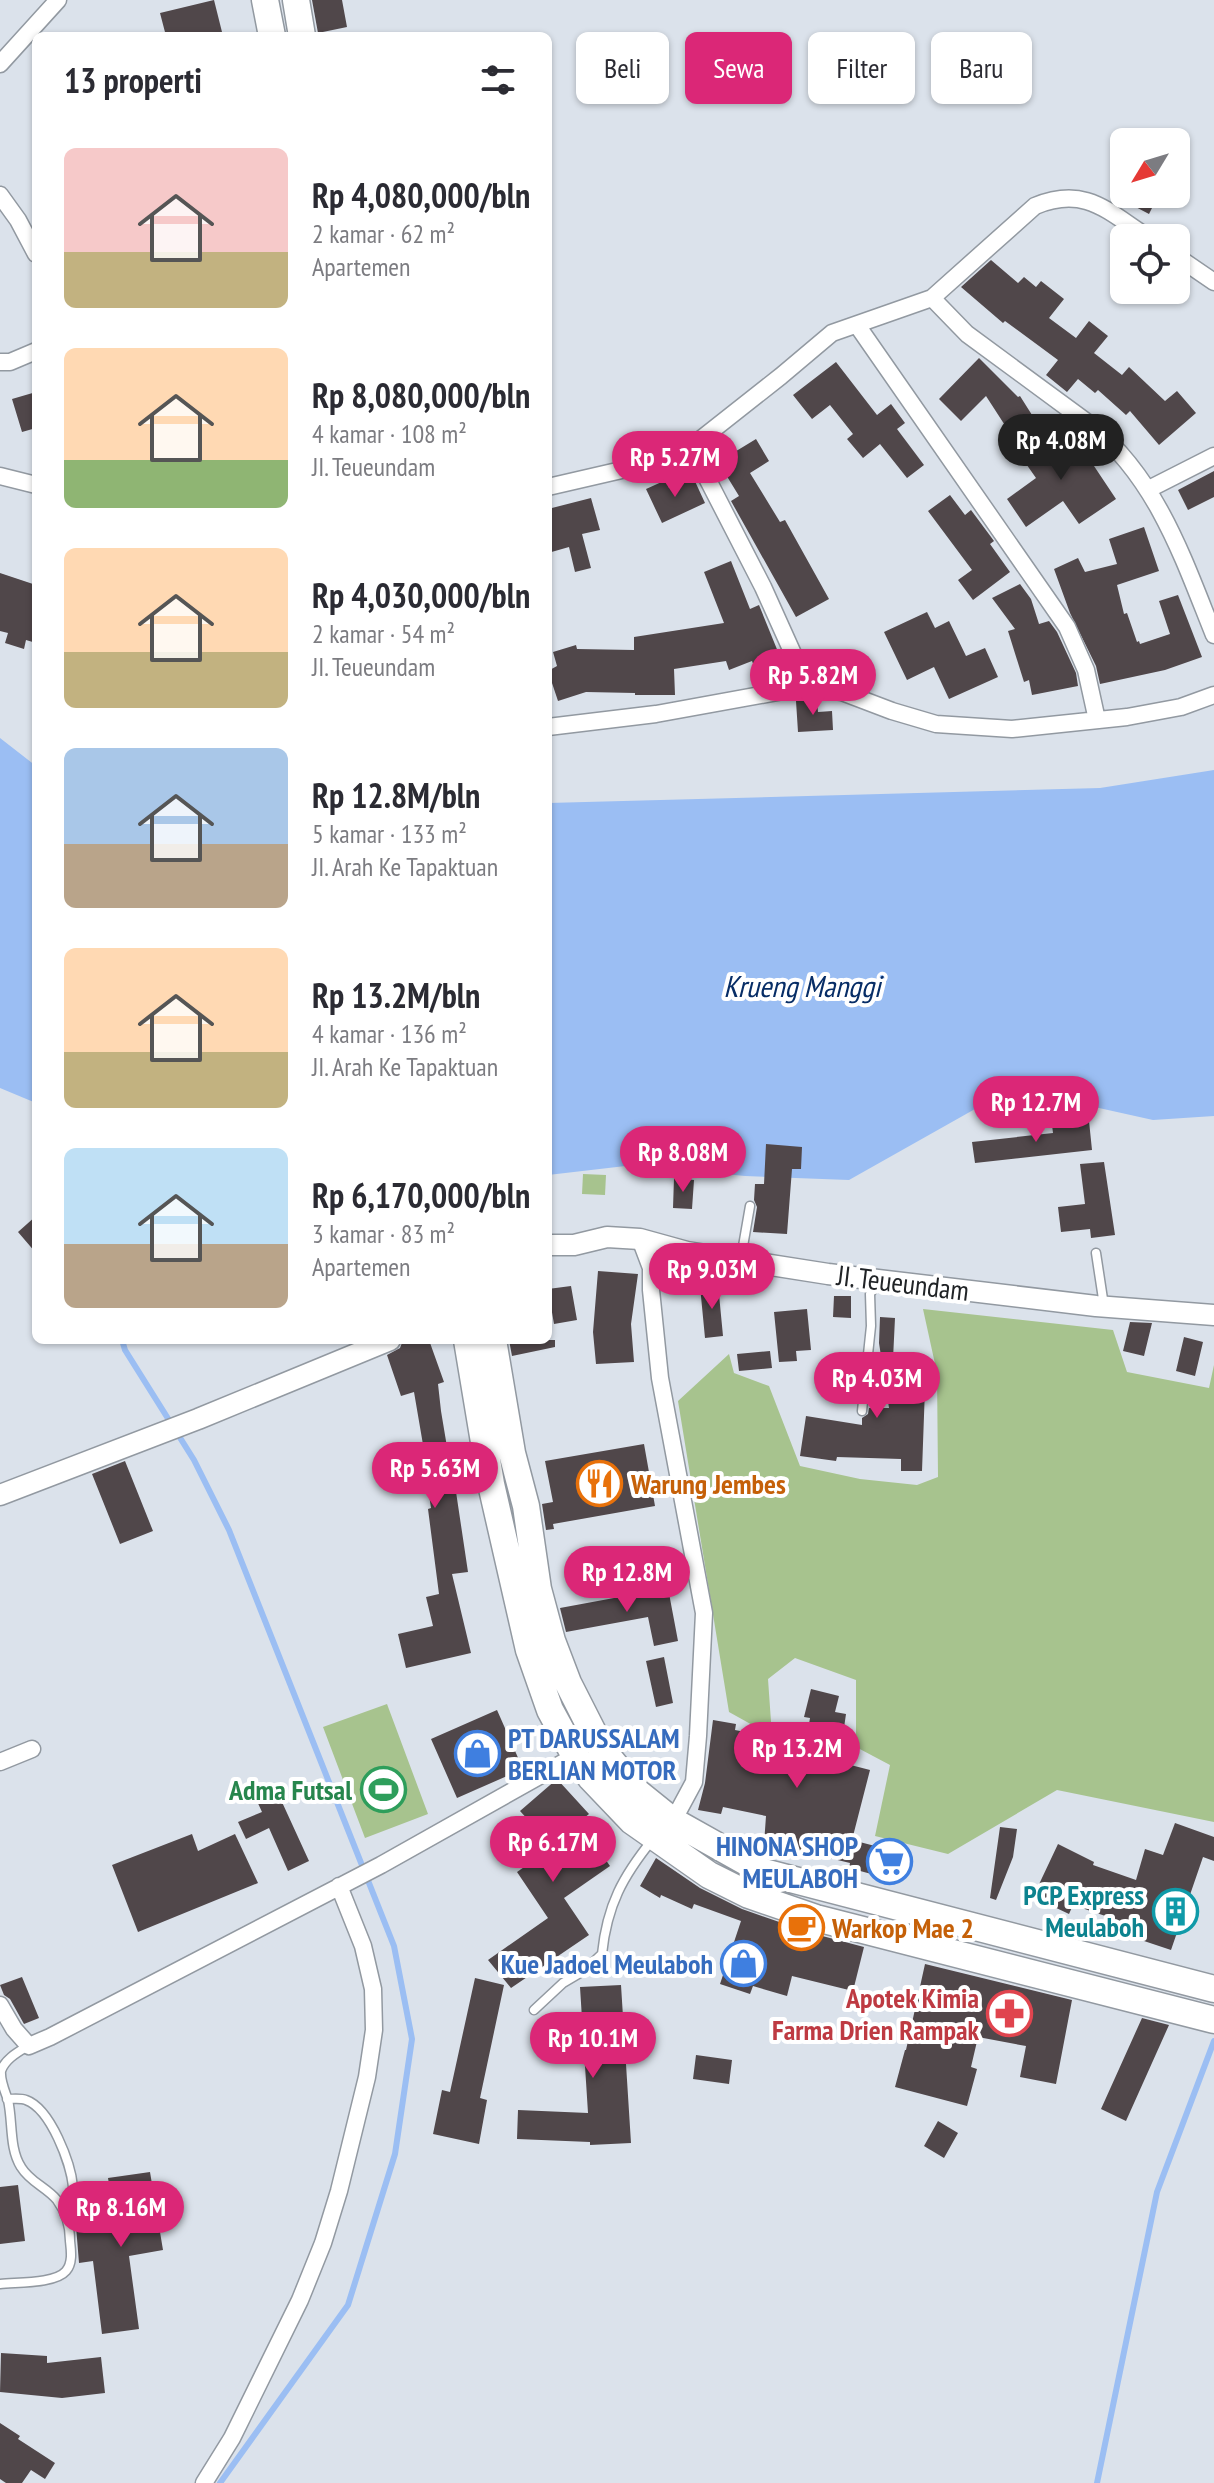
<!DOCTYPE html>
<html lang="id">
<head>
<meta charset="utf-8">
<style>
  body { margin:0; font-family:"PT Sans Narrow",sans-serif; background:#f7f7f7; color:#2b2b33; height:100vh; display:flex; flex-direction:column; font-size:30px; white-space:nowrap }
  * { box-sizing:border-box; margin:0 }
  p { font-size:26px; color:#7c7c81 }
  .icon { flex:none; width:44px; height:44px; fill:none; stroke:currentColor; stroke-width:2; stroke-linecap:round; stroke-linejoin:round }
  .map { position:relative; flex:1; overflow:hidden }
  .side { position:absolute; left:32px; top:32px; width:520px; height:1312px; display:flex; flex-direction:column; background:#fff; border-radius:12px; box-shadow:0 2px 6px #0004 }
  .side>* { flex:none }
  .hud { position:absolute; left:576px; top:32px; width:518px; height:72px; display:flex; gap:16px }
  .needle { width:52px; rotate:232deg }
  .fabs { position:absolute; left:1110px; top:128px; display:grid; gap:16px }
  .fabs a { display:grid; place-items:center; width:80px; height:80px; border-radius:12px; background:#fff; box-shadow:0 2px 6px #0004; font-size:40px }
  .price { position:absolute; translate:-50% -68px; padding:0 18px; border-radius:28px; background:#db2777; color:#fff; font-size:26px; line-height:52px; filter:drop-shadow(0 2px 4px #0008) }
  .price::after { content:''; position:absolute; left:50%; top:48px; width:24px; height:18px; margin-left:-12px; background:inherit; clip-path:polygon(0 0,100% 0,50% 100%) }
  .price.active { background:#222; color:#fff }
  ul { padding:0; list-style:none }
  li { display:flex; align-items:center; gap:24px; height:200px; padding:0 32px }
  li span { display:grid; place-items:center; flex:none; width:224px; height:160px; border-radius:12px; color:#555 }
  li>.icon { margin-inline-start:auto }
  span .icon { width:96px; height:96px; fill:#fffc; stroke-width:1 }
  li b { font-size:34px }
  h2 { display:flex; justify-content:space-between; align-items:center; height:96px; padding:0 32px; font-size:34px }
  .chip { padding:0 28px; border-radius:12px; background:#fff; box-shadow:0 2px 6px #0004; font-size:28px; line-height:72px }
  .chip.active { background:#db2777; color:#fff }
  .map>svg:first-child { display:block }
</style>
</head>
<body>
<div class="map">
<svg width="1214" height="2483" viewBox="0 0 1214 2483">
  <rect width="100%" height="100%" fill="#dbe2eb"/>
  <path fill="#a7c38e" d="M583 1174 606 1175 605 1195 582 1194Z
    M923 1309 1113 1330 1127 1372 1209 1388 1214 1365V1822L1057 1790 948 1854 875 1836 890 1765 856 1747V1680L795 1658 768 1679 772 1736 729 1712 678 1401 729 1354 734 1373 769 1386 800 1466 860 1479 917 1485 938 1477 937 1373Z
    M387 1704 428 1814 365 1838 323 1727Z"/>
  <path fill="#9bbef3" d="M0 738 36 766V1103L0 1088Z
    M1214 770V1116L1153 1120 1072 1102 991 1100 849 1180 745 1176 634 1165 548 1175V803L1100 788Z"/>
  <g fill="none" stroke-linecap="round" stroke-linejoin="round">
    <path stroke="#9bbef3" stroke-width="6" d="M122 1340 125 1350 194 1460 229 1530 394 1946 412 2039 395 2154 348 2305 220 2483
      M1097 2483 1157 2192 1214 2041"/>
  </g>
  <path fill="#50474a" d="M214 0 223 36H166L160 13Z
    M312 0H342L347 27 318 33Z
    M1111 194H1159L1149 214Z
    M991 260 1018 283 1024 277 1036 287 1041 281 1064 299 1049 318 1076 338 1089 321 1108 336 1094 353 1122 375 1129 367 1165 401 1177 391 1196 413 1159 445 1130 411 1126 415 1098 390 1095 393 1078 379 1067 392 1046 375 1058 360 1005 321 1003 323 961 287Z
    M979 358 1018 397 1020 396 1032 415 1008 430 986 396 961 421 939 399Z
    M836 362 877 415 891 404 905 423 897 429 924 465 907 478 880 444 863 458 847 439 853 434 830 405 812 419 793 395Z
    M36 392V428L22 432 12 399Z
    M1068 427 1116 499 1079 524 1063 501 1026 527 1007 499 1036 478 1022 458Z
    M756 439 769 461 750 473 780 522 785 520 829 599 796 617 731 501 739 496 712 452 727 443 733 453Z
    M1214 471V497L1188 510 1178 490Z
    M693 477 705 503 662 523 646 489 666 480 669 488Z
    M950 495 965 515 971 510 994 541 990 544 1010 572 973 600 958 580 972 570 928 511Z
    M591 498 600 530 582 534 591 568 575 572 569 547 548 553V509Z
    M1144 527 1159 571 1117 585 1124 614 1127 613 1137 642 1139 641 1140 644 1170 634 1159 601 1178 595 1202 657 1165 670 1100 684 1096 666 1070 613 1054 569 1078 558 1085 572 1117 564 1109 539Z
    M731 561 750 609 759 605 785 669 759 679 752 661 729 670 726 661 674 669 675 695H635V693L586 692 558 701 548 671 557 666 553 652 576 645 577 649 634 650V637L724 623 704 572Z
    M0 573 36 585V643L26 640 24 649 5 643 8 633 0 631Z
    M1020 584 1031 599 1039 624 1049 621 1057 632 1076 673 1078 686 1032 695 1029 680 1024 682 1008 631 1015 629 992 598Z
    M927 612 935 628 949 621 966 656 985 648 998 677 949 699 934 667 907 680 884 632Z
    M817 700 818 712 832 711 833 730 798 732 796 701Z
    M1089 1121 1092 1150 975 1163 972 1142 1053 1133 1052 1125Z
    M766 1144 802 1147 801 1169H792L787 1234 753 1232 757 1207 754 1200 755 1184H764Z
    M1104 1162 1115 1235 1091 1238 1090 1229 1061 1232 1058 1207 1085 1204 1080 1164Z
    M674 1178 694 1180 692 1209 673 1208Z
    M36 1216V1253L18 1232Z
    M598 1271 638 1274 631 1324 634 1362 596 1364 593 1332Z
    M718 1284 723 1336 705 1338 700 1286Z
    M571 1286 577 1320 554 1324 548 1289Z
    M834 1296H851V1318L833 1317Z
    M807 1309 811 1350 796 1351 797 1361 779 1362 774 1312Z
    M880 1317 895 1318 893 1359 905 1357 910 1387 925 1388 922 1471H901V1459L837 1457 836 1461 800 1456 806 1416 862 1425V1418L868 1414 869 1408H889L879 1343Z
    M1130 1322 1152 1323 1144 1356 1123 1351Z
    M1184 1337 1203 1342 1195 1376 1176 1371Z
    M403 1340H429L444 1382 438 1384 441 1411 450 1465H452L468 1572 452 1574 471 1653 406 1668 398 1634 433 1626 426 1597 439 1594 428 1509 431 1508 425 1469 427 1468 414 1392 401 1396 387 1355 400 1348Z
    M509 1340H555V1347L512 1356Z
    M770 1351 772 1368 739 1371 737 1354Z
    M644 1444 655 1506 553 1524 554 1529 546 1530 542 1504 553 1502 545 1461Z
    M125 1461 153 1531 120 1544 92 1474Z
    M668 1588 678 1641 654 1646 648 1617 566 1632 560 1608Z
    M664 1657 673 1703 656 1707 646 1661Z
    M811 1689 839 1696 835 1712 846 1714 839 1762 870 1770 852 1840 898 1852 890 1879 849 1868 850 1863 821 1856 819 1860 797 1852 799 1847 764 1844 766 1816 723 1807 721 1814 698 1810 705 1783 713 1720 736 1724 735 1730 760 1735 756 1756 803 1761 810 1718 804 1717Z
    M497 1710 523 1769 457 1798 431 1739Z
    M557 1779 589 1814 579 1822 610 1866 564 1898 589 1935 511 1988 488 1960 548 1918 517 1872 553 1847 520 1811Z
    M276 1789 309 1861 288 1871 269 1828 246 1839 238 1822 262 1812 256 1799Z
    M1175 1823 1214 1837V1861L1203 1857 1171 1950 1120 1933 1123 1922 1073 1905 1069 1914 1033 1897 1058 1844 1094 1862 1093 1865 1136 1880 1145 1849 1163 1855Z
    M1000 1827 1017 1829 1013 1857 996 1900 990 1898Z
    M192 1834 198 1851 235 1834 258 1883 138 1932 112 1865Z
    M656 1858 700 1888 742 1909 811 1933 864 1947 853 1991 792 1976 787 1996 753 1986 750 1994 720 1984 741 1921 694 1904 692 1909 661 1895 660 1898 640 1886Z
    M925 1964 1072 2000 1056 2084 1020 2077 1026 2046 978 2037 971 2067 977 2069 967 2106 895 2087 905 2050H906Z
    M22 1977 39 2018 24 2024 10 1999 4 1995 0 1985Z
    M475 1978 504 1985 480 2098 487 2100 479 2144 433 2134 442 2090 450 2092Z
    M621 1985 631 2143 590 2145V2142L517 2139 518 2110 588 2113 580 1987Z
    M1142 2018 1169 2025 1126 2121 1101 2109Z
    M696 2055 732 2060 729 2084 693 2079Z
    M938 2121 958 2133 944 2158 924 2146Z
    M150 2172 163 2250 129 2256 139 2329 102 2334 93 2261 79 2263 76 2226 115 2220 108 2178Z
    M18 2185 25 2241 0 2244V2187Z
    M1 2353 47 2356V2363L101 2357 105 2393 62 2398 0 2392Z
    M0 2423 20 2436 18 2439 55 2463 45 2479 31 2470 22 2483H6L0 2479Z"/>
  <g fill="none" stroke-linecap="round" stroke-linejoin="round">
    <defs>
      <path id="service" d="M1096 1253 1103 1299 1099 1302
        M734 1255 742 1252 750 1206
        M862 1411 871 1326 870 1294 878 1281
        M534 2010 563 1983 585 1970 602 1954C607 1905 623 1876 653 1839
        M7 2099C14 2099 21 2098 26 2100 51 2109 71 2164 73 2187 74 2198 70 2209 68 2219
        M0 2284C16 2282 55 2284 66 2271 73 2263 71 2250 70 2241 70 2226 66 2212 57 2200 46 2187 30 2182 21 2167 9 2148 13 2122 8 2100 5 2091 0 2081 1 2071 5 2059 18 2052 28 2046"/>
      <path id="minor" d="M0 64 58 0
        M0 195 18 220 36 254
        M1176 256 1214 282
        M932 298 1035 206C1086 185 1108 212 1149 238
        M857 325 1067 627 1086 670 1097 720
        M0 362H10L36 351
        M691 447 763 587 799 667 805 687
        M0 476 36 485
        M548 487 639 466 691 447 781 376 832 333 932 298 967 334 1092 426C1158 481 1183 558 1214 635
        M1149 489 1214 456
        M548 727 656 714 805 687 842 692 892 711 936 724 1012 729 1127 717 1181 707 1214 695
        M640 1239 651 1268V1290L660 1378 704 1613 698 1736 694 1782 673 1821
        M0 1762 32 1749
        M0 2005 14 2029 29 2046 50 2037 381 1865 575 1756
        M204 2483 232 2438 300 2300 323 2243 339 2191 367 2077 374 2030 373 1989 363 1946 339 1886"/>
      <path id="tertiary" d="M548 1245H574L607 1237 640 1239 687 1252 828 1274 1096 1306 1214 1315
        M0 1495 198 1419 390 1340"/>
      <path id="trunk" d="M265 0 272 36
        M296 0 302 36
        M467 1340 491 1484 529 1650 550 1710 575 1756 591 1778 632 1821 709 1875 749 1895 816 1918 1214 2020
        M493 1340 512 1453 526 1506 538 1589 552 1641 568 1683 601 1748 637 1792 673 1821 764 1872 1214 1989"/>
    </defs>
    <use href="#service" stroke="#9299a1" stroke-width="11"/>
    <use href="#minor" stroke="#9299a1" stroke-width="19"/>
    <use href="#tertiary" stroke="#9299a1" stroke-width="23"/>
    <use href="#trunk" stroke="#9299a1" stroke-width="29"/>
    <use href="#service" stroke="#fff" stroke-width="8"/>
    <use href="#minor" stroke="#fff" stroke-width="16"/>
    <use href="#tertiary" stroke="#fff" stroke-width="20"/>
    <use href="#trunk" stroke="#fff" stroke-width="26"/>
  </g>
  <defs>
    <symbol id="restaurant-ring" viewBox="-11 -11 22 22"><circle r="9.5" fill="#fff" stroke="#e8710a" stroke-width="1.5"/><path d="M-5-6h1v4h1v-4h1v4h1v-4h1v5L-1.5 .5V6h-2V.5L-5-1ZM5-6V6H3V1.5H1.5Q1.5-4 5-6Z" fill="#e8710a"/></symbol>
    <symbol id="shop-ring" viewBox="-11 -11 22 22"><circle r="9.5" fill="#fff" stroke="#3f7fe0" stroke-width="1.5"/><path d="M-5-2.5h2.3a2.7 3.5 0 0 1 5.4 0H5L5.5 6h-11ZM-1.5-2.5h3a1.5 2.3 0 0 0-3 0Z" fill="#3f7fe0"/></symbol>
    <symbol id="stadium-ring" viewBox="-11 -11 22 22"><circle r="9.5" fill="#fff" stroke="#2e9e5b" stroke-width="1.5"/><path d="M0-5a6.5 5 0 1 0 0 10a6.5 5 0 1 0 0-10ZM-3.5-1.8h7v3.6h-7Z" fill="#2e9e5b"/></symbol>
    <symbol id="supermarket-ring" viewBox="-11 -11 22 22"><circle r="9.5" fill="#fff" stroke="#3f7fe0" stroke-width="1.5"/><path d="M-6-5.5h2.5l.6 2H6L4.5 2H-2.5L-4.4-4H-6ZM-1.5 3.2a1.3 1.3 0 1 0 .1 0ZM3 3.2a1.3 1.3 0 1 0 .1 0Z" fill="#3f7fe0"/></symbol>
    <symbol id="building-ring" viewBox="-11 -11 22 22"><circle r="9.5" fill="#fff" stroke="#0f9aa8" stroke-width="1.5"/><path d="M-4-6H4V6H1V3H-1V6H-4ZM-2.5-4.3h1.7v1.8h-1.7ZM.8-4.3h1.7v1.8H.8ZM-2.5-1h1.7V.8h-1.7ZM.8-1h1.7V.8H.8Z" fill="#0f9aa8"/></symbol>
    <symbol id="cafe-ring" viewBox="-11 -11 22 22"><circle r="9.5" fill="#fff" stroke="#e8710a" stroke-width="1.5"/><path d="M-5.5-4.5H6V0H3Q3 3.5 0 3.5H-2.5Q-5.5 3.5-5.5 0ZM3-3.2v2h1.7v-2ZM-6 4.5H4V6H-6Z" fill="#e8710a"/></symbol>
    <symbol id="pharmacy-ring" viewBox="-11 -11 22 22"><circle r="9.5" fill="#fff" stroke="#e0444e" stroke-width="1.5"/><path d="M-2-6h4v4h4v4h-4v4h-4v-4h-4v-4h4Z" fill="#e0444e"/></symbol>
  </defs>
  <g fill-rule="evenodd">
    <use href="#restaurant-ring" x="574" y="1458" width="51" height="51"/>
    <use href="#shop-ring" x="452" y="1728" width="51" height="51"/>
    <use href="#stadium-ring" x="358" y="1764" width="51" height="51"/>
    <use href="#supermarket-ring" x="864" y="1836" width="51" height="51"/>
    <use href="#building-ring" x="1150" y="1886" width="51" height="51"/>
    <use href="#cafe-ring" x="776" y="1902" width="51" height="51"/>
    <use href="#shop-ring" x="718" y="1938" width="51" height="51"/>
    <use href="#pharmacy-ring" x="984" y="1988" width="51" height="51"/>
  </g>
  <g text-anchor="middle" stroke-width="8" stroke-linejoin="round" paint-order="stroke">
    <g font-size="28" fill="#202326" stroke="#fff">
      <text transform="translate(903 1283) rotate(7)" y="10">JI. Teueundam</text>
    </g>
    <g font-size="28" font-weight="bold" fill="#c56008" stroke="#fff" text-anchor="start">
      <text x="631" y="1494">Warung Jembes</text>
      <text x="832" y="1938">Warkop Mae 2</text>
    </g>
    <g font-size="28" font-weight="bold" fill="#366cbe" stroke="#fff" text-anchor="end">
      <text x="508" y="1748" text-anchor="start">PT DARUSSALAM<tspan x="508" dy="32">BERLIAN MOTOR</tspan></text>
      <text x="858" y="1856">HINONA SHOP<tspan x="858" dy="32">MEULABOH</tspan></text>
      <text x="713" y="1974">Kue Jadoel Meulaboh</text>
    </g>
    <g font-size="28" font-weight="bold" fill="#27864d" stroke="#fff" text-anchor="end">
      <text x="352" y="1800">Adma Futsal</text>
    </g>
    <g font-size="28" font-weight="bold" fill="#0d838f" stroke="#fff" text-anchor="end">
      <text x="1144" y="1905">PCP Express<tspan x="1144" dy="32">Meulaboh</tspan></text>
    </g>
    <g font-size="28" font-weight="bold" fill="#be3a42" stroke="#fff" text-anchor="end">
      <text x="979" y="2008">Apotek Kimia<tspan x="979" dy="32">Farma Drien Rampak</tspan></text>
    </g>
    <g font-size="30" font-style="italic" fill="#072d66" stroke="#fff">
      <text x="802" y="997">Krueng Manggi</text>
    </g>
  </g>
</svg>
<div class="fabs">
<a><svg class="needle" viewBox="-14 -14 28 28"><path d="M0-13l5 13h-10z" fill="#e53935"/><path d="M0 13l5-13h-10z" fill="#7c7c81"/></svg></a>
<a><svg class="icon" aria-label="locate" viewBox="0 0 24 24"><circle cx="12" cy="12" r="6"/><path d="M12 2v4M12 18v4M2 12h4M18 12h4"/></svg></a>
</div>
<b class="price active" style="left:1061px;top:482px">Rp 4.08M</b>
<b class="price" style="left:675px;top:499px">Rp 5.27M</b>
<b class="price" style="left:813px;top:717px">Rp 5.82M</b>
<b class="price" style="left:1036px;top:1144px">Rp 12.7M</b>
<b class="price" style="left:683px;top:1194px">Rp 8.08M</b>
<b class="price" style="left:712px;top:1311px">Rp 9.03M</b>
<b class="price" style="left:877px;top:1420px">Rp 4.03M</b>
<b class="price" style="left:435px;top:1510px">Rp 5.63M</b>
<b class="price" style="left:627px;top:1614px">Rp 12.8M</b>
<b class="price" style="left:797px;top:1790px">Rp 13.2M</b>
<b class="price" style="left:553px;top:1884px">Rp 6.17M</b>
<b class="price" style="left:593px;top:2080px">Rp 10.1M</b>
<b class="price" style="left:121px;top:2249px">Rp 8.16M</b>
<div class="hud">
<a class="chip">Beli</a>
<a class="chip active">Sewa</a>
<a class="chip">Filter</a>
<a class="chip">Baru</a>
</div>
<section class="side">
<h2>13 properti<svg class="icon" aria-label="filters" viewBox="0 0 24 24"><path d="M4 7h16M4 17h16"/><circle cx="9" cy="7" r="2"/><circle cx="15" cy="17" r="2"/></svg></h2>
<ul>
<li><span style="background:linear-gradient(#f6c9c9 65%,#c2b280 0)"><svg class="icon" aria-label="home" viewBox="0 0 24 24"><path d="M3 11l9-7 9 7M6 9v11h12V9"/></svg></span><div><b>Rp 4,080,000/bln</b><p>2 kamar · 62 m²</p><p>Apartemen</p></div></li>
<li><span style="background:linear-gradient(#ffd9b3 70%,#8fb573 0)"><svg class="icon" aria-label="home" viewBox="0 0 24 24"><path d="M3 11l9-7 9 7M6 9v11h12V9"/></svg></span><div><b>Rp 8,080,000/bln</b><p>4 kamar · 108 m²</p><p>JI. Teueundam</p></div></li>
<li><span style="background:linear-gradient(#ffd9b3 65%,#c2b280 0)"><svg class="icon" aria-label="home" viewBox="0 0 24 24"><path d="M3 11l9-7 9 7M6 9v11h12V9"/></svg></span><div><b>Rp 4,030,000/bln</b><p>2 kamar · 54 m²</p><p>JI. Teueundam</p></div></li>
<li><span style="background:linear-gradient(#a9c7e8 60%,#b9a48a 0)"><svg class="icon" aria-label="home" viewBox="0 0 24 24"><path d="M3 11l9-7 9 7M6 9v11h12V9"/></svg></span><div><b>Rp 12.8M/bln</b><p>5 kamar · 133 m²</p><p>JI. Arah Ke Tapaktuan</p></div></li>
<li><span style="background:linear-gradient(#ffd9b3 65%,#c2b280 0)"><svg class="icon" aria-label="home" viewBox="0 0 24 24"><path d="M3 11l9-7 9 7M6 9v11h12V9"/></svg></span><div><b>Rp 13.2M/bln</b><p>4 kamar · 136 m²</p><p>JI. Arah Ke Tapaktuan</p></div></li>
<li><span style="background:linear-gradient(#bfe0f5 60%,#b9a48a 0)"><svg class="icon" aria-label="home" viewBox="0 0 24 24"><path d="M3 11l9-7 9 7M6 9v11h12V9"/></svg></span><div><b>Rp 6,170,000/bln</b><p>3 kamar · 83 m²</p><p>Apartemen</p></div></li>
</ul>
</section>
</div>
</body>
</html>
